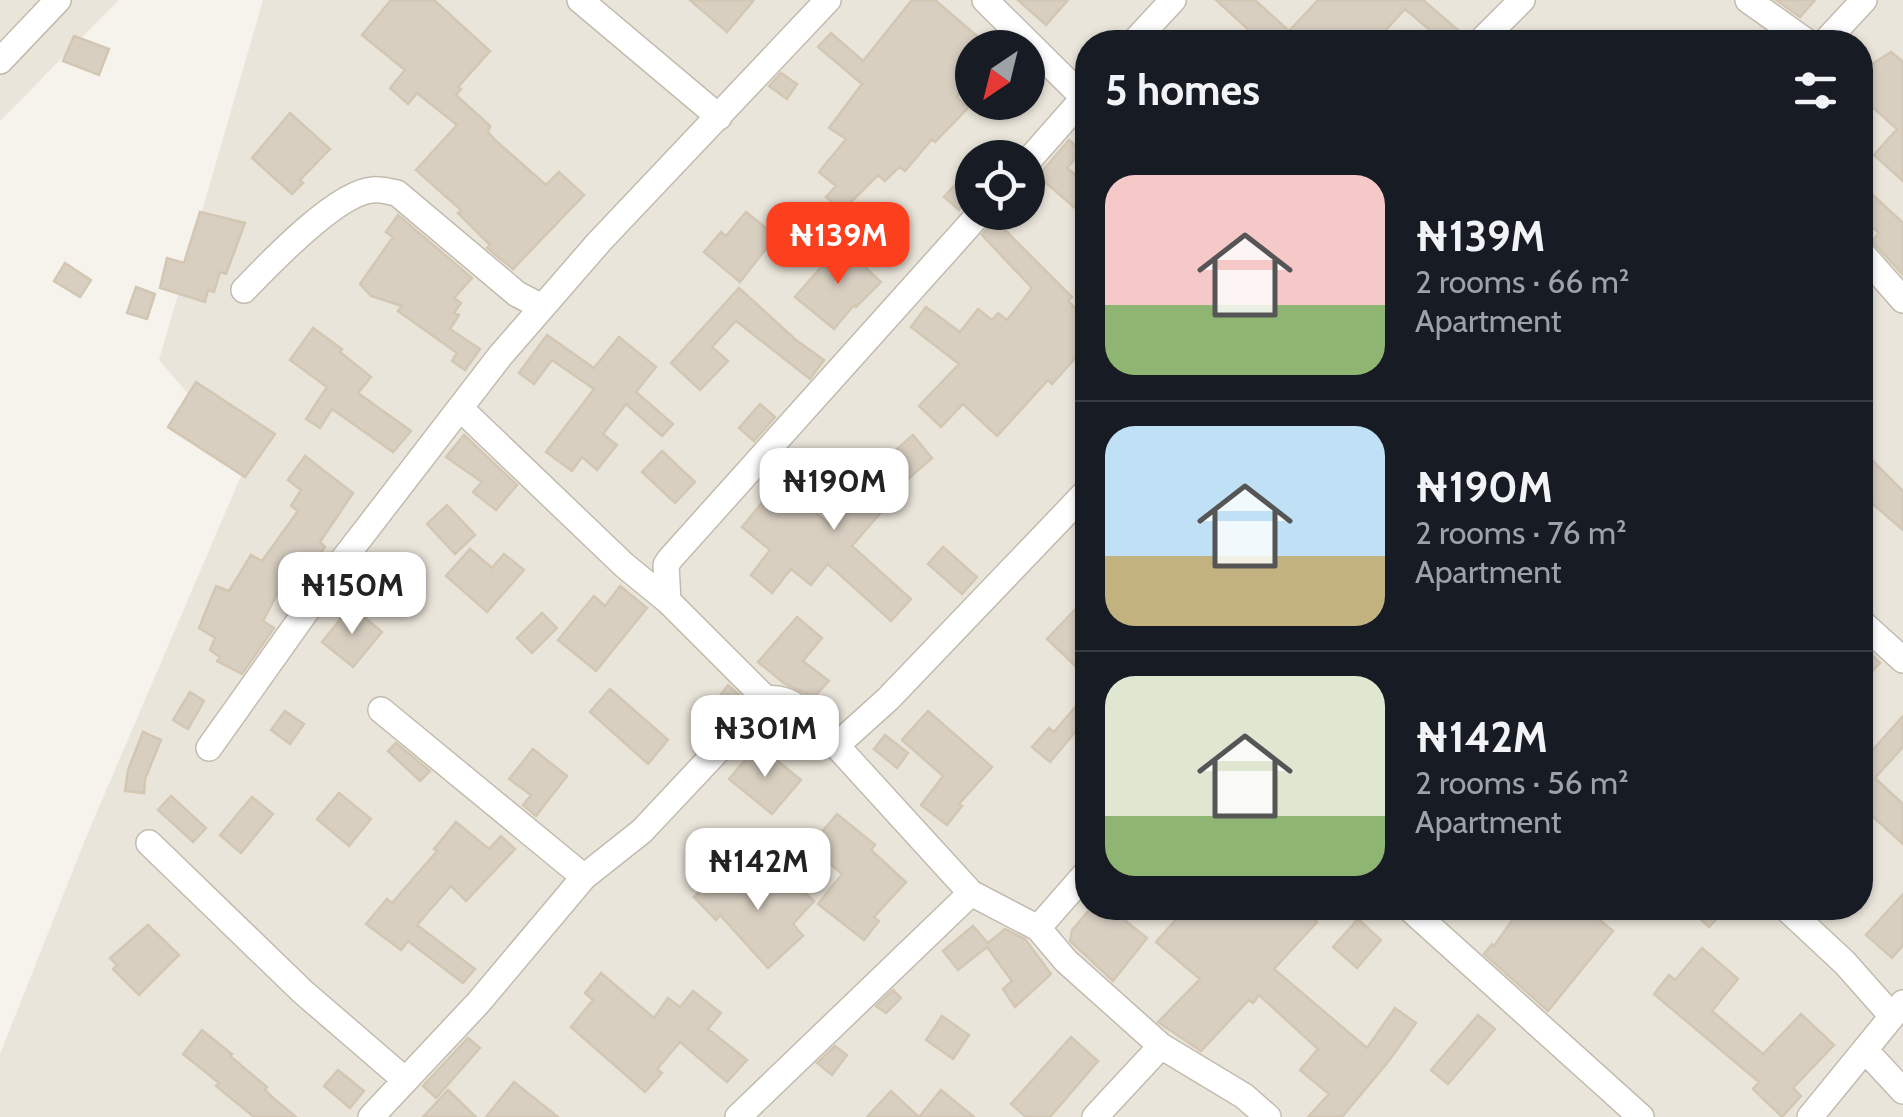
<!DOCTYPE html>
<html lang="en">
<head>
<meta charset="utf-8">
<style>
  body { margin:0; font-family:Cabin,sans-serif; background:#20242c; color:#f1f3f6; height:100vh; display:flex; flex-direction:column; font-size:38px; white-space:nowrap }
  * { box-sizing:border-box; margin:0 }
  p { font-size:32px; color:#9ea1a6 }
  .icon { flex:none; width:55px; height:55px; fill:none; stroke:currentColor; stroke-width:2; stroke-linecap:round; stroke-linejoin:round }
  .map { position:relative; flex:1; overflow:hidden }
  .sheet { position:absolute; left:1075px; top:30px; width:798px; height:890px; display:flex; flex-direction:column; background:#171b24; border-radius:40px; box-shadow:0 2px 8px #0004 }
  .sheet>* { flex:none }
  .needle { width:65px; rotate:215deg }
  .tools { position:absolute; left:955px; top:30px; display:grid; gap:20px }
  .tools a { display:grid; place-items:center; width:90px; height:90px; border-radius:50%; background:#171b24; box-shadow:0 2px 8px #0004; font-size:50px }
  .price { position:absolute; translate:-50% -85px; padding:0 22px; border-radius:20px; background:#fff; color:#222; font-size:32px; line-height:65px; filter:drop-shadow(0 2px 5px #0008) }
  .price::after { content:''; position:absolute; left:50%; top:60px; width:30px; height:22px; margin-left:-15px; background:inherit; clip-path:polygon(0 0,100% 0,50% 100%) }
  .price.active { background:#fc3f1d; color:#fff }
  ul { padding:0; list-style:none }
  li { display:flex; align-items:center; gap:30px; height:250px; padding:0 30px }
  li+li { border-top:2px solid #363941 }
  li span { display:grid; place-items:center; flex:none; width:280px; height:200px; border-radius:30px; color:#555 }
  li>.icon { margin-inline-start:auto }
  span .icon { width:120px; height:120px; fill:#fffc; stroke-width:1 }
  li b { font-size:42px }
  h2 { display:flex; justify-content:space-between; align-items:center; height:120px; padding:0 30px; font-size:42px }
  .map>svg:first-child { display:block }
</style>
</head>
<body>
<div class="map">
<svg width="1903" height="1117" viewBox="0 0 1903 1117">
  <rect width="100%" height="100%" fill="#f6f3ec"/>
  <path fill="#eae5da" fill-rule="evenodd" d="M0 0H119L0 121Z
    M263 0H1903V1117H0V1054L87 835 247 462 159 360ZM1088 42H1860V908H1088ZM972 48H1028V102H972ZM972 158H1028V212H972Z"/>
  <path fill="#d8cfc1" stroke="#d3c7b4" stroke-width="2.5" d="M391 0H434L490 51 458 87 461 89 456 95 490 126 488 132 495 140 546 185 559 172 584 195 513 269 487 248 490 245 458 213 461 210 416 170 457 125 417 93 408 104 390 88 405 70 362 35Z
    M690 0H754L727 32Z
    M912 0H935L991 48H972V79L957 97 968 108 935 142 932 139 905 171 899 167 885 181 878 175 842 211 826 197 836 186 819 172 846 139 829 128 862 84 818 47 831 33 863 61Z
    M1018 0H1068L1046 25Z
    M1216 0H1255L1289 31 1318 0H1423L1465 36 1464 42H1444L1405 9 1375 42H1262Z
    M1776 0H1815L1800 17Z
    M74 36 109 49 99 75 63 61Z
    M1891 52 1903 62V181L1874 155 1897 129 1860 96V72Z
    M781 73 797 84 787 99 769 86Z
    M290 113 330 149 300 180 303 183 292 194 252 158Z
    M1069 140 1082 151 1067 168 1088 185V219L1038 176Z
    M964 175 972 183V195L959 210 944 197Z
    M1860 183 1903 223V275L1872 241 1879 233 1860 217Z
    M200 212 245 223 226 274 220 272 214 292 208 290 205 302 160 288 167 258 184 263Z
    M746 212 776 236 740 282 704 252 721 232 726 236Z
    M398 215 472 278 454 298 461 303 454 313 459 315 450 329 480 349 465 370 452 361 457 353 398 311 402 306 371 296 360 284 393 237 386 232Z
    M995 220 1072 297 1068 301 1088 320V344L1052 384 1048 380 997 436 963 404 941 427 919 406 959 364 911 327 926 307 960 332 978 309 992 320 998 313 1007 320 1032 288 982 235Z
    M841 244 881 282 856 307 854 305 834 329 795 297Z
    M65 263 91 280 80 297 54 281Z
    M136 287 155 294 147 319 127 313Z
    M739 288 796 340 824 360 810 379 736 321 712 347 728 361 700 390 671 363Z
    M313 328 342 349 340 352 371 377 358 393 411 431 393 452 332 409 320 428 306 419 327 387 290 360Z
    M547 335 594 368 619 337 656 367 636 392 673 424 662 436 626 404 603 434 617 445 597 470 582 457 572 471 546 452 594 389 552 360 534 384 519 373Z
    M196 382 275 434 245 477 168 427Z
    M760 404 775 417 754 441 739 428Z
    M464 435 517 485 496 510 473 492 482 482 446 457Z
    M913 435 932 458 885 499 889 503 852 546 911 599 891 621 828 564 811 585 791 569 772 593 751 575 770 550 742 527 779 482 828 523 875 468Z
    M1860 448 1903 491V530L1860 493Z
    M662 451 695 482 675 503 642 472Z
    M305 456 353 493 320 542 325 547 309 570 295 560 263 621 274 628 242 674 217 661 220 657 210 650 215 638 199 628 216 586 229 591 251 555 262 561 298 511 291 506 301 490 288 480Z
    M447 505 475 535 455 554 427 524Z
    M943 547 977 577 962 594 928 564Z
    M470 549 492 568 504 554 524 570 487 612 446 576Z
    M620 586 647 608 596 671 558 640 594 596 605 606Z
    M1088 596V678L1047 639Z
    M351 606 382 632 353 667 322 642Z
    M542 613 557 628 532 653 517 638Z
    M797 617 822 638 803 661 829 681 814 697 785 684 758 662Z
    M1860 643 1880 663 1860 684Z
    M728 685 742 698 728 716 713 705Z
    M610 689 668 740 648 764 590 712Z
    M190 692 204 701 188 729 173 720Z
    M1088 692V741L1076 731 1050 762 1032 747 1049 728 1054 732Z
    M285 711 304 724 290 744 271 730Z
    M928 711 992 767 959 804 962 806 947 825 921 805 943 776 902 740Z
    M1903 716V747L1875 778 1903 804V844L1860 805V764Z
    M143 732 161 740 145 779 144 793 125 791 128 770Z
    M885 735 908 753 897 768 874 749Z
    M396 743 430 771 420 781 388 751Z
    M758 745 801 780 772 814 729 779Z
    M533 749 567 776 536 816 523 805 531 795 509 779Z
    M339 793 371 819 349 846 317 819Z
    M171 796 206 828 193 842 158 810Z
    M252 797 273 814 241 853 220 835Z
    M837 814 875 845 871 850 906 882 874 917 879 921 864 940 818 904 842 874 810 846Z
    M456 822 489 849 501 836 515 849 466 901 451 886 417 925 475 969 463 983 408 941 401 950 366 924 387 899 392 903 437 851 434 849Z
    M723 868 755 900 781 872 814 901 793 924 803 936 768 968 720 915 716 920 694 897Z
    M1903 894V945L1892 958 1866 935Z
    M1091 908H1131L1122 918 1147 938 1113 981 1070 941 1072 930Z
    M1186 908H1254L1265 916 1273 908H1286L1298 918 1305 911 1317 922 1274 969 1367 1048 1395 1008 1416 1023 1388 1062 1342 1117H1308L1329 1094 1300 1070 1318 1049 1259 995 1253 1003 1249 1000 1201 1051 1158 1022 1200 979 1156 942Z
    M1521 908H1585L1613 931 1548 1011 1484 954 1492 944 1494 946Z
    M1688 908H1727L1709 927Z
    M1358 919 1381 940 1357 968 1333 947Z
    M148 925 179 955 139 995 113 969 117 965 110 958Z
    M973 926 988 943 1005 929 1025 939 1051 974 1015 1007 1003 989 1012 981 987 947 958 970 943 951Z
    M1702 948 1738 979 1712 1011 1763 1054 1801 1014 1834 1045 1793 1088 1801 1096 1782 1117 1753 1089 1759 1082 1654 994 1669 975 1675 980Z
    M601 973 654 1018 668 998 680 1007 693 991 721 1013 708 1029 747 1060 727 1082 680 1042 657 1069 662 1073 645 1092 571 1027 593 1000 585 993Z
    M893 990 901 998 886 1013 876 1006Z
    M1478 1015 1495 1029 1448 1084 1431 1070Z
    M942 1016 969 1035 953 1059 926 1040Z
    M202 1030 232 1054 230 1056 267 1087 265 1090 272 1097 296 1117H254L216 1086 219 1083 183 1054Z
    M1071 1037 1098 1061 1050 1117H1026L1011 1104Z
    M468 1038 480 1048 436 1098 423 1086Z
    M835 1046 847 1055 832 1075 817 1063Z
    M338 1070 364 1091 350 1108 324 1086Z
    M514 1082 558 1117H486Z
    M448 1090 476 1117H423Z
    M941 1090 974 1117H867L891 1091 919 1117Z"/>
  <g fill="none" stroke-linecap="round" stroke-linejoin="round">
    <defs>
      <path id="minor" d="M580 0 719 117
        M985 0 1083 97
        M1748 0 1807 42
        M1134 42 1173 0
        M1480 42 1522 0
        M1825 42 1864 0
        M0 61 58 0
        M1028 161 1088 93
        M1860 251 1903 300
        M244 290C269 264 337 192 373 190 381 189 389 192 397 193L517 294 542 307
        M461 409 624 565 668 601 766 699C786 696 800 708 814 721L971 893 1038 928 1066 961 1161 1046 1244 1096 1268 1117
        M668 601 666 565 670 559 981 212
        M1860 621 1903 660
        M381 710 584 877
        M838 744 888 699 1088 490
        M209 748 339 565 500 356 599 242 828 0
        M149 843 303 992 404 1079
        M1409 908 1641 1117
        M1786 908 1845 963 1891 1015
        M1038 928 1088 871
        M1866 1051 1903 1091
        M371 1117 478 1003 584 877 642 831 766 699
        M738 1117 971 893
        M1095 1117 1161 1046
        M1810 1117 1903 1003"/>
    </defs>
    <use href="#minor" stroke="#c2bbae" stroke-width="28"/>
    <use href="#minor" stroke="#fff" stroke-width="25"/>
  </g>
</svg>
<div class="tools">
<a><svg class="needle" viewBox="-14 -14 28 28"><path d="M0-13l5 13h-10z" fill="#e53935"/><path d="M0 13l5-13h-10z" fill="#9ea1a6"/></svg></a>
<a><svg class="icon" aria-label="locate" viewBox="0 0 24 24"><circle cx="12" cy="12" r="6"/><path d="M12 2v4M12 18v4M2 12h4M18 12h4"/></svg></a>
</div>
<b class="price active" style="left:838px;top:287px">₦139M</b>
<b class="price" style="left:834px;top:533px">₦190M</b>
<b class="price" style="left:352px;top:637px">₦150M</b>
<b class="price" style="left:765px;top:780px">₦301M</b>
<b class="price" style="left:758px;top:913px">₦142M</b>
<section class="sheet">
<h2>5 homes<svg class="icon" aria-label="filters" viewBox="0 0 24 24"><path d="M4 7h16M4 17h16"/><circle cx="9" cy="7" r="2"/><circle cx="15" cy="17" r="2"/></svg></h2>
<ul>
<li><span style="background:linear-gradient(#f6c9c9 65%,#8fb573 0)"><svg class="icon" aria-label="home" viewBox="0 0 24 24"><path d="M3 11l9-7 9 7M6 9v11h12V9"/></svg></span><div><b>₦139M</b><p>2 rooms · 66 m²</p><p>Apartment</p></div></li>
<li><span style="background:linear-gradient(#bfe0f5 65%,#c2b280 0)"><svg class="icon" aria-label="home" viewBox="0 0 24 24"><path d="M3 11l9-7 9 7M6 9v11h12V9"/></svg></span><div><b>₦190M</b><p>2 rooms · 76 m²</p><p>Apartment</p></div></li>
<li><span style="background:linear-gradient(#dfe7d0 70%,#8fb573 0)"><svg class="icon" aria-label="home" viewBox="0 0 24 24"><path d="M3 11l9-7 9 7M6 9v11h12V9"/></svg></span><div><b>₦142M</b><p>2 rooms · 56 m²</p><p>Apartment</p></div></li>
</ul>
</section>
</div>
</body>
</html>
